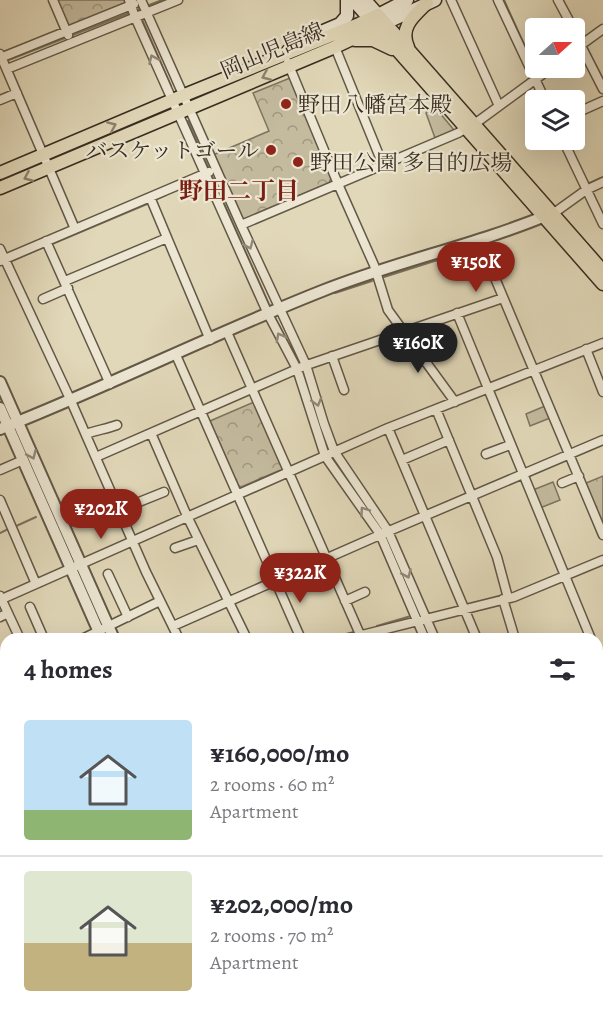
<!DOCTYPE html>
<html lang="en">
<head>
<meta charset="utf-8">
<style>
  body { margin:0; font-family:Alegreya,"Noto Serif JP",serif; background:#f2f2f3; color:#2b2b33; height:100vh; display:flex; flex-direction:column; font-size:22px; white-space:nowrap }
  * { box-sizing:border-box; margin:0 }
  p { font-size:20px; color:#7c7c81 }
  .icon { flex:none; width:33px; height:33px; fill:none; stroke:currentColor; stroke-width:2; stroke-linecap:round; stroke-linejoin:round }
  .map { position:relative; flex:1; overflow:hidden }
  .sheet { position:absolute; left:0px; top:633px; width:603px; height:386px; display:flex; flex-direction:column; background:#fff; border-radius:18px 18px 0 0; box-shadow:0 6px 24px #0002 }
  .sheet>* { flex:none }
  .needle { width:39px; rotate:69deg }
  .tools { position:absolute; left:525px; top:18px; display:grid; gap:12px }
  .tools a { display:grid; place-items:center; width:60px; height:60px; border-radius:6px; background:#fff; box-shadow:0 6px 24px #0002; font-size:30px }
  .price { position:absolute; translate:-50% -51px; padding:0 14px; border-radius:21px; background:#8f2418; color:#fff; font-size:20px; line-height:39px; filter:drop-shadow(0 2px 3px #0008) }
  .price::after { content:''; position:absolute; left:50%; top:36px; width:18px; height:14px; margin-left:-9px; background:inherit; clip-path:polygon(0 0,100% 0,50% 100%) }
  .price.current { background:#222; color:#fff }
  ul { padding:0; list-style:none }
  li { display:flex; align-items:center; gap:18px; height:150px; padding:0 24px }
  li+li { border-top:2px solid #e1e1e2 }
  li span { display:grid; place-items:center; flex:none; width:168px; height:120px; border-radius:6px; color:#555 }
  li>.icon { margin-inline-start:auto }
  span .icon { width:72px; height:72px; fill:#fffc; stroke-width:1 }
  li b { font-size:26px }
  h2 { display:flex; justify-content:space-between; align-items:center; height:72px; padding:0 24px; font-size:26px }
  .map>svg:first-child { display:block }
</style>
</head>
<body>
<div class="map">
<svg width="603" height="1018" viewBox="0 0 603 1018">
  <defs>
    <pattern id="forest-crowns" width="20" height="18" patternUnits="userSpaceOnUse" patternTransform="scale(1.5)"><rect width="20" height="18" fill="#c4bb9f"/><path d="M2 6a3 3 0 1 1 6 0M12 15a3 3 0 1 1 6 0" fill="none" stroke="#a09881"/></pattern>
  </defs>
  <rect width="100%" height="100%" fill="#e1d8b9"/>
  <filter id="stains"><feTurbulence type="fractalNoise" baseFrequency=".00333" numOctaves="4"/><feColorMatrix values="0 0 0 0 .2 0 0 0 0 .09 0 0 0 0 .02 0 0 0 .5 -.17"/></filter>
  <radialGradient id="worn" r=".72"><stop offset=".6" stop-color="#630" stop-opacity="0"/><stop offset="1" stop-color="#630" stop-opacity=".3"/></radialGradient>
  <path fill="#c4bb9f" stroke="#7e7460" stroke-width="1.5" d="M434 106 454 130 435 138 426 113 429 108Z
    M545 406 550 418 530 426 526 414Z
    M553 482 560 500 540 508 533 490Z"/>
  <path fill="url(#forest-crowns)" stroke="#7e7460" stroke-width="1.5" d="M57 0H126L127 2 71 27 68 26Z
    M290 78 331 178 329 183 242 220 213 155 269 131 253 93Z
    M254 402 283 469 241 487 238 485 210 421Z
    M603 476V528L584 484Z"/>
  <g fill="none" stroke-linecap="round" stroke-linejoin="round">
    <path stroke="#7b715d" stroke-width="2" d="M504 0 537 73
      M141 17 171 86
      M6 61 162 0
      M188 121 209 169
      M211 174 271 309
      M587 182 590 183 603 177
      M157 199 166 195
      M493 230 522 219
      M52 244 147 204
      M486 245 489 254
      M12 261 44 247
      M384 277 479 247
      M335 293 372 281
      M273 314 300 365
      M406 343 441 390
      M302 370 312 402
      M322 433 331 456 382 530
      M14 527 36 517
      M0 533 10 528
      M391 548 421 617
      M423 622 428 634
      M377 626 411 616
      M325 639 354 632
      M0 770 6 781
      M597 795 603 792
      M0 941 6 938"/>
    <defs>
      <path id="minor" d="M53 0 68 35
        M129 0 135 17 268 314 297 369 325 456 380 534 425 639
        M141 0 241 225 306 365 324 424 334 451 388 531 435 639
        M451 0 499 106
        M498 0 545 100
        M558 0 573 28
        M574 32 603 89
        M335 47 383 165
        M574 50 603 29
        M0 54 75 229
        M0 58 134 4
        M288 63 338 184 374 265 388 310 455 402
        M7 69 178 0
        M0 100 17 93
        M574 114 603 101
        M563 140 603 224
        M150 197 210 340
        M554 213 586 190 603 182
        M241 225 458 133 480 120 551 68
        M479 240 603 535
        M46 241 110 384
        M0 249 71 401 146 572 179 639
        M0 261 209 172
        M65 281 167 238
        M43 299 68 288
        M457 313 591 639
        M227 332 362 639
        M586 349 603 392
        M176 355 301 639
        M332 356 344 390
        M436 409 497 557 508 598
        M388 428 477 639
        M151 433 187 516 247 639
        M86 434C97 430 106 429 117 425
        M486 454 510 445
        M96 457 304 366 503 298
        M402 460 449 440
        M0 470 23 460
        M562 483 579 476
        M0 500 36 584
        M119 510 164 492
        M175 548 198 540
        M108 574 128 617
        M0 596 20 639
        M2 599 388 428 603 343
        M503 599 515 639
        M345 601 365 592
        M30 607 44 639
        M0 617 8 613
        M173 626 382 534 603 440
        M82 639 160 601
        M346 639 514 597 603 560
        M597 653 603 668
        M0 657 6 654
        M597 682 603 680
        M0 700 6 695
        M0 732 6 729
        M0 755 6 767
        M597 755H603
        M597 772 603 768
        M597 787 603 785
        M0 795 6 792
        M0 829 6 826
        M597 856 603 854
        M0 900 6 913
        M597 913 603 910
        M597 923 603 937
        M0 935 6 931
        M0 980 6 991
        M137 1012 141 1018
        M346 1012 348 1018
        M389 1012 391 1018
        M17 1018 30 1012
        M68 1018 80 1012
        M366 1018 378 1012
        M582 1018 586 1016 587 1018"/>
      <path id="tertiary" d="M0 382 114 639
        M0 408 102 639
        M0 429C109 386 213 334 322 291 397 261 476 245 550 214
        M597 981 603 978
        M266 1012 269 1018
        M280 1012 282 1018
        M515 1018 527 1012"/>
      <path id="secondary" d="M353 0 377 27 435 0
        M365 0 378 15 407 0
        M288 51 300 41 340 24 347 16V0"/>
      <path id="primary" d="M355 40H373L392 49
        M408 47C399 27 414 16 427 3
        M0 173 182 96 359 24 378 15 603 271
        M0 188 335 47 377 27 603 284"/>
    </defs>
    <use href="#minor" stroke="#625847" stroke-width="11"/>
    <use href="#tertiary" stroke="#625847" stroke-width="14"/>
    <use href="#secondary" stroke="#382d21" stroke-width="15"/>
    <use href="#primary" stroke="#382d21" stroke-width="15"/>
    <use href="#minor" stroke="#ece6d2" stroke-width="8"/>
    <use href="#tertiary" stroke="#ece6d2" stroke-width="10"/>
    <use href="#secondary" stroke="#ece6d2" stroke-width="12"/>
    <use href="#primary" stroke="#e1d8b9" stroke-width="12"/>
    <path stroke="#382d21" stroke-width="2" stroke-dasharray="10 10" stroke-linecap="butt" d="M597 782 603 779
      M47 1018 59 1012"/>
  </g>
  <defs><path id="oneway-chevron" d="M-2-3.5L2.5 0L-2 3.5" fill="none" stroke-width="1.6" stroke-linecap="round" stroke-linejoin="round" transform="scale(1.5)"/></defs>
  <g stroke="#928a7a">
    <use href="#oneway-chevron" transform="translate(153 59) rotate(-114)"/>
    <use href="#oneway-chevron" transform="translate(249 245) rotate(66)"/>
    <use href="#oneway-chevron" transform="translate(280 337) rotate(-118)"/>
    <use href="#oneway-chevron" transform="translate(317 402) rotate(74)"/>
    <use href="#oneway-chevron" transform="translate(32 455) rotate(66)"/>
    <use href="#oneway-chevron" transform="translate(364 511) rotate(-125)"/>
    <use href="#oneway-chevron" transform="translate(407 574) rotate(66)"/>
  </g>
  <g stroke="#8c826d">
    <use href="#oneway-chevron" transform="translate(266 76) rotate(157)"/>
    <use href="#oneway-chevron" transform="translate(112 126) rotate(-23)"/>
    <use href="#oneway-chevron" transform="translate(28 177) rotate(157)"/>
  </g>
  <g fill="#8f2418" stroke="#ece6d2" stroke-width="2">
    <circle cx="286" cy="104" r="6"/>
    <circle cx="271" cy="150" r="6"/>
    <circle cx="298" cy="162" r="6"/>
  </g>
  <g text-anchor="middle" stroke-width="4.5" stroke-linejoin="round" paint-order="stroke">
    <g font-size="22" fill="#382d21" stroke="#ece6d2">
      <text transform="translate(272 50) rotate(-23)" y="8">岡山児島線</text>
    </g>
    <g font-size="22" fill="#382d21" stroke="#ece6d2" text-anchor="start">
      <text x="298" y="112">野田八幡宮本殿</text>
      <text x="259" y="158" text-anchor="end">バスケットゴール</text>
      <text x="310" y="170">野田公園 多目的広場</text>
    </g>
    <g font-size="24" font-weight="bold" fill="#7a1f14" stroke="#ece6d2">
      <text x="239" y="199">野田二丁目</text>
    </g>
  </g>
  <rect width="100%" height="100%" filter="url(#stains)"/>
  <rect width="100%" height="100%" fill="url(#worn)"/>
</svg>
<div class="tools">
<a><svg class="needle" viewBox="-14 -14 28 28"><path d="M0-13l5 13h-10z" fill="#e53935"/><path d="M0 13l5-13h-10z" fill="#7c7c81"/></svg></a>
<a><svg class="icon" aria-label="layers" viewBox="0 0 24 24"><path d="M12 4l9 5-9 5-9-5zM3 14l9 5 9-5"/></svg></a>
</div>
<b class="price" style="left:476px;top:293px">¥150K</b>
<b class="price current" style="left:418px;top:374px">¥160K</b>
<b class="price" style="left:101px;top:540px">¥202K</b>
<b class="price" style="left:300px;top:604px">¥322K</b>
<section class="sheet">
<h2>4 homes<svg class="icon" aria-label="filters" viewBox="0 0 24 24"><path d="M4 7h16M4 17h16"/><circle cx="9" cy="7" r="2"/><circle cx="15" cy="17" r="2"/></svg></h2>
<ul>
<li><span style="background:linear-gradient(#bfe0f5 75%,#8fb573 0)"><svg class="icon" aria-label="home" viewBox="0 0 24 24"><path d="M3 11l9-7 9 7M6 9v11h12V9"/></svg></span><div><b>¥160,000/mo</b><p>2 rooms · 60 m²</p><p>Apartment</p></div></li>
<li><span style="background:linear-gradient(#dfe7d0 60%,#c2b280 0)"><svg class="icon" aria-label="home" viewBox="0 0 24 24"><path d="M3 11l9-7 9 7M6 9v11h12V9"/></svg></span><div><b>¥202,000/mo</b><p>2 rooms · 70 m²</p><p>Apartment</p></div></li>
</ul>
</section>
</div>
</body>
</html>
